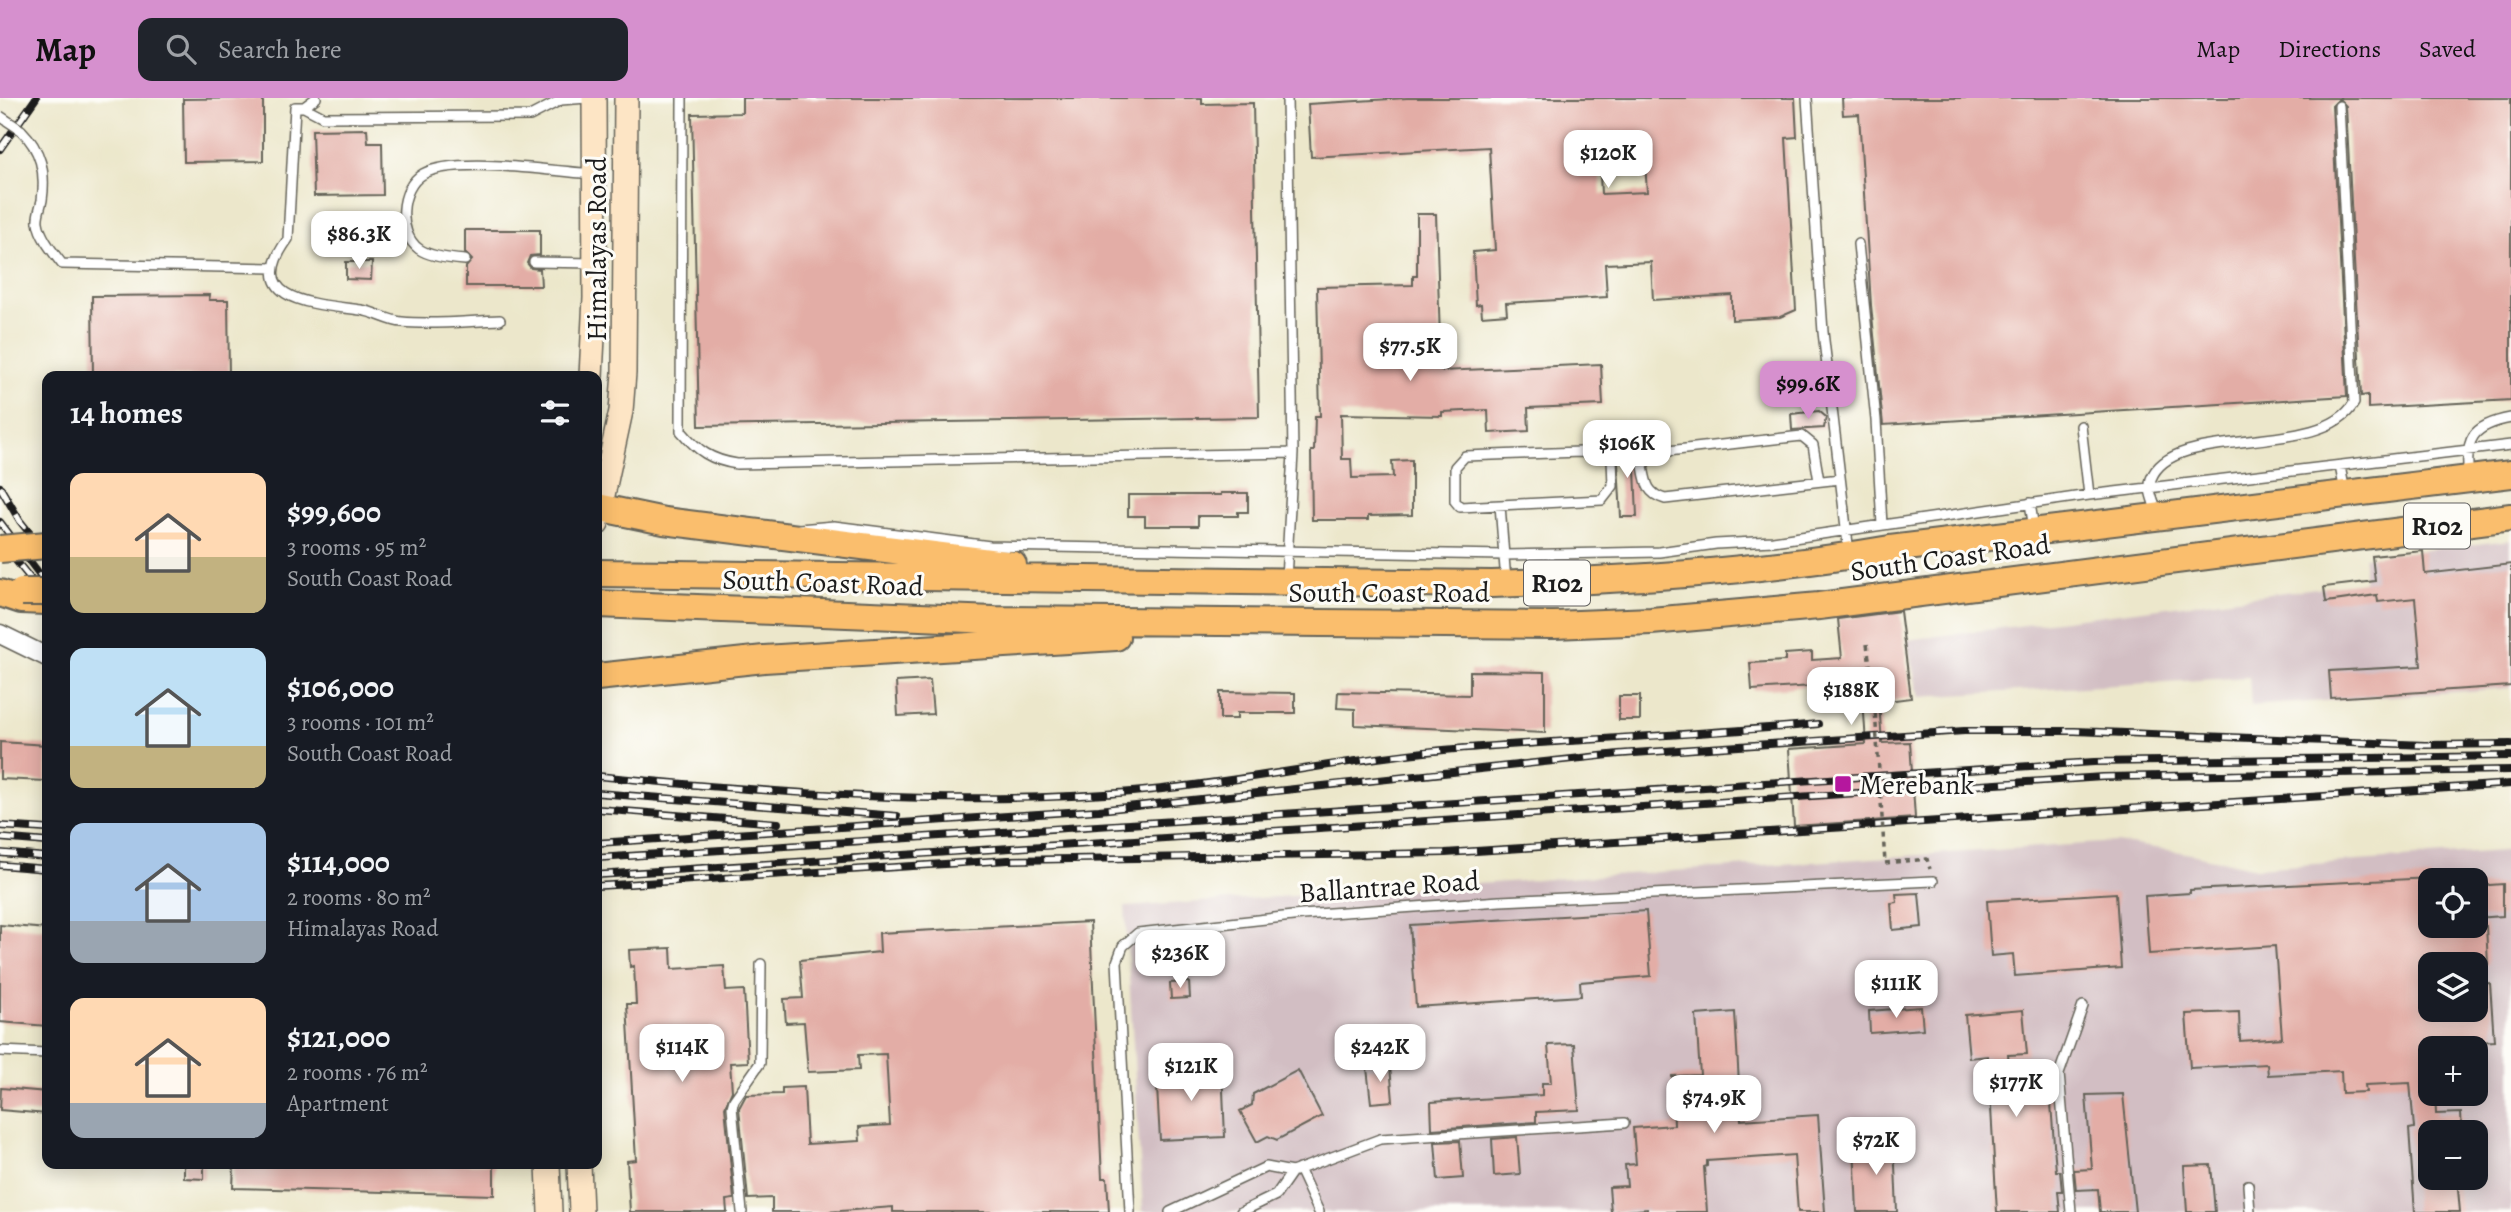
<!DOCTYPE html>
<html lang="en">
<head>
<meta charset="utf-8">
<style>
  body { margin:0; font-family:Alegreya,serif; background:#20242c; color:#f1f3f6; height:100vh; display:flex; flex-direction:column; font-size:26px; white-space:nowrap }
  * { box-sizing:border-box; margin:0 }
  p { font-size:23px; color:#9ea1a6 }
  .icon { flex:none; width:38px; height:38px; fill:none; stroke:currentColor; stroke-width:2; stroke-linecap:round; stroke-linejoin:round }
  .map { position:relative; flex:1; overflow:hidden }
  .panel { position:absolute; left:42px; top:273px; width:560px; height:798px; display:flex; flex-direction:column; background:#171b24; border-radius:14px; box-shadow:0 4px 18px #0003 }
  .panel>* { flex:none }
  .fabs { position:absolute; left:2418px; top:770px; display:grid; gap:14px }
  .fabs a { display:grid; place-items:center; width:70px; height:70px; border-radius:14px; background:#171b24; box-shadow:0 4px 18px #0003; font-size:35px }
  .price { position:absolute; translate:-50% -60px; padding:0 16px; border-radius:14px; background:#fff; color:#222; font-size:23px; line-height:46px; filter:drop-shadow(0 2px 4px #0008) }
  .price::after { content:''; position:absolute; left:50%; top:42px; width:21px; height:16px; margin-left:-10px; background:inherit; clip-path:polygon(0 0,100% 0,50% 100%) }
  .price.active { background:#d690ce; color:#111 }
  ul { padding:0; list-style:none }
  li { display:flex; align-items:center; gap:21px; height:175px; padding:0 28px }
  li span { display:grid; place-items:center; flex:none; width:196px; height:140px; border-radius:14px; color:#555 }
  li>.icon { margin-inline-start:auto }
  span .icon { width:84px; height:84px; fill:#fffc; stroke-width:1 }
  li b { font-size:30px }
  h2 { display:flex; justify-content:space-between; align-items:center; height:84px; padding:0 28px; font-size:30px }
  header { display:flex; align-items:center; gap:42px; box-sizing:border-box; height:98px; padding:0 35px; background:#d690ce; color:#111 }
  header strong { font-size:33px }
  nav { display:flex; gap:38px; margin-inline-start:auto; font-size:24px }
  .search { width:490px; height:63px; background:#20242c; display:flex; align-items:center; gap:18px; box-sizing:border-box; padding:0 24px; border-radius:14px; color:#9ea1a6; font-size:26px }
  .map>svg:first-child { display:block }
</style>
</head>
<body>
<header>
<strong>Map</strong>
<div class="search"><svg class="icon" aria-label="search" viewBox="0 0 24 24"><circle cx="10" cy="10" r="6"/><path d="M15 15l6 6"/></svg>Search here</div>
<nav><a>Map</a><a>Directions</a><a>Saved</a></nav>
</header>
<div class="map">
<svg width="2511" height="1114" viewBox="0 0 2511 1114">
  <rect width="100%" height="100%" fill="#fdfcf7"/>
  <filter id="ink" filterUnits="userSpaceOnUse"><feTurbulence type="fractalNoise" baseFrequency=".0143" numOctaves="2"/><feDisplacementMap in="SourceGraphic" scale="14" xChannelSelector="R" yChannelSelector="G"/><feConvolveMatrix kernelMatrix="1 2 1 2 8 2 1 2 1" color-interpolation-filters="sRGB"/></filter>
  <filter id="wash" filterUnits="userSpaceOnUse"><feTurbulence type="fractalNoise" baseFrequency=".00686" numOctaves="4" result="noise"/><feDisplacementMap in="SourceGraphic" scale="28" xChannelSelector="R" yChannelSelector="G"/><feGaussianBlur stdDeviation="1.57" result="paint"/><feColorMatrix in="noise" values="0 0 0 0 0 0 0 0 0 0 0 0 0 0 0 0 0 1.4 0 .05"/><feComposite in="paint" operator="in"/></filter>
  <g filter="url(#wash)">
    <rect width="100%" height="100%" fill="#ece7cb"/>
    <path fill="#d2bec3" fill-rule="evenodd" d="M2511 442V590L2251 608 2249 579 1919 599 1907 542 2364 484V459Z
      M2116 744 2181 754 2256 770 2502 753 2511 749V1114H1143L1125 809ZM2431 782H2476V828H2431ZM2431 866H2476V912H2431ZM2431 950H2476V996H2431ZM2431 1034H2476V1080H2431Z"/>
    <g id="blocks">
      <path fill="#e3ada6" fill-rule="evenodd" d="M263 0V63L184 64 183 1Z
        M742 0H1202V6L1253 5 1259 319 699 328 692 16 742 15Z
        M1407 0H1795L1797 39 1786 40 1796 212 1780 219 1732 222V197L1653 202 1651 164 1605 166 1607 199 1506 205 1507 216 1482 218 1481 206 1476 207 1473 154 1495 152 1489 49 1311 59 1308 6ZM1643 35 1647 94 1601 96 1598 37Z
        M1842 0H2511V302L2368 310V297L2361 298 2346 8 2339 1 2332 8 2347 298 1883 327 1871 207 1859 16 1843 17Z
        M367 31 368 45H382L383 97 314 98 312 32Z
        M1417 116H1436L1441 273 1601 266 1603 307 1528 310 1529 333 1489 335 1488 312 1442 314V318L1341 316 1342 361H1351L1352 380 1393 379 1392 363 1412 362V417L1368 418V422H1312L1311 353H1314L1315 318H1320L1317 189 1413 187V178H1417Z
        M465 132H540V157L530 158 527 165 531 170 540 171 541 188H466V169L472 162 465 155Z
        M346 164H372L371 182 346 181Z
        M210 197 209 202H228L229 278H93L92 198Z
        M1819 313 1826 319 1824 330 1792 332 1791 316Z
        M1634 346 1637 419H1621L1617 347Z
        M1221 395H1248V414H1238V418H1198V428H1145V418H1128V397H1221Z
        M2423 453 2425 476 2511 466V588L2331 600 2329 573 2421 568 2415 500 2378 504 2377 497 2326 504 2324 489 2375 483 2372 458Z
        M1900 513 1911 600 1879 604 1882 645 1910 644 1915 720 1794 728 1789 651 1866 646 1863 600 1845 602 1844 586 1752 592 1750 565 1785 563V556L1812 554V562L1842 560 1838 521Z
        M1470 573 1545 574V635L1355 627V611L1337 610 1338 594 1470 597Z
        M930 582 933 616 898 618 896 584Z
        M1220 594 1295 595V615H1237V621H1220Z
        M1619 598H1640V622H1619Z
        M0 644 47 647 46 683 0 681Z
        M2431 780V828H2486L2488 866H2431V912H2476V886L2490 885 2494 943 2459 945V950H2431V996H2435L2436 1016 2461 1015 2462 1034H2431V1080H2457L2460 1114H2415L2409 1031 2414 1030 2410 985 2365 987 2366 994 2342 995 2341 973 2268 977 2267 966 2190 970 2186 916 2239 914 2240 943 2282 940 2275 848 2149 856 2145 798 2190 795V792Z
        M2503 786V818L2476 820V788Z
        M1919 795 1922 829 1893 832 1891 805 1897 804 1896 796Z
        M2116 795 2121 870 2015 878 2013 856 1991 858 1987 803Z
        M1646 813 1651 878 1580 884 1581 898 1416 909 1410 827Z
        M1090 824 1102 1080H1107L1109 1114H893V1109L827 1114H772V1100L748 1101 739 1010 746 997 782 996V990L804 989 807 1046 860 1043 859 1029 890 1027 886 956 858 957 859 972 808 974 804 924 786 925 784 901 803 900 800 862 880 854 879 835Z
        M0 827 47 831V928L0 924Z
        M671 850 672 871 724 868 726 893 744 892 748 964 730 965 732 993 725 1009 734 1101 726 1102 727 1114H630L627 1063 636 1062 627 906H636L634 868 630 869 629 852Z
        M1189 884 1190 900 1171 901 1170 885Z
        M1921 909 1923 931 1870 935 1869 913Z
        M2023 912 2027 956 2008 957 2012 995 2050 992 2056 1073H2060L2062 1093H2058L2060 1114H1997L1988 958 1969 960 1965 917Z
        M1735 914 1741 1022 1818 1017 1825 1114H1798L1794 1057 1707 1063V1068L1704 1069 1707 1114H1647V1111L1611 1114 1609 1089 1627 1088 1625 1067 1636 1066 1633 1030 1674 1027 1672 978 1700 977 1696 917Z
        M1574 946 1579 1012 1536 1014V1024L1432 1031 1431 1004 1542 997V985H1551L1548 947Z
        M1390 968 1393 1003 1371 1005 1367 970Z
        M1222 969 1225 1039 1160 1042 1156 972Z
        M1298 972 1322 1018 1277 1042 1268 1038 1257 1044 1240 1013 1252 1007 1253 996Z
        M1 990 47 994V1016L0 1012Z
        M2123 996 2135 1114H2100L2098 1091 2076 1092 2074 1072 2092 1071 2086 997Z
        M1517 1039 1520 1076 1494 1078 1492 1041Z
        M1460 1043 1463 1080 1438 1082 1435 1044Z
        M1894 1044 1897 1114H1857L1854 1046Z
        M184 1066H204V1081L184 1080Z
        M234 1066H494V1097L233 1090Z
        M2211 1067 2215 1114H2187L2184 1068Z"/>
    </g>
  </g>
  <g filter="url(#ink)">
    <use href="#blocks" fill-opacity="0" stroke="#656359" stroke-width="2"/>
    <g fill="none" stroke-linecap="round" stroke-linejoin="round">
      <defs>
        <path id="lane" d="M316 0 304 9H295L288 141C241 205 319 206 361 212 375 214 389 223 402 224 434 227 468 223 500 222
          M682 0 681 333C698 353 711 362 737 366L1293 355
          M1807 0 1823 234 1849 455
          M304 9 323 19 530 18 561 2 587 0
          M21 32C41 52 46 74 42 102 41 108 37 117 38 124 40 139 53 154 62 166L274 170
          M1858 146 1876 322 1882 427
          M465 162C452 161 430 159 419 151 397 135 399 90 423 76 454 58 554 73 592 76
          M534 164 595 165
          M2081 328 2089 397
          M1581 354 1604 355 1612 360 1613 388 1602 402 1460 409 1455 403V369L1465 358Z
          M2340 368 2345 394
          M2469 379C2464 341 2472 327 2511 320
          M1819 383 1813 347 1802 338 1659 354 1649 359 1643 368C1646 385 1647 396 1665 401L1840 381
          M2030 405 2034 431
          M1500 407 1506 484
          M2158 417C2155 407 2147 392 2151 381 2172 324 2321 362 2354 305L2339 8
          M799 431 834 428 990 448 1504 457 1659 454 1716 446 1773 443 2089 397 2511 347
          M1286 481 1293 355 1287 0
          M0 953 47 955
          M1299 1071 1319 1114
          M2248 1087 2250 1114
          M742 1114 732 1009 734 1002 760 965 761 866
          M1130 1114 1117 864 1123 848 1138 835 1302 817 1500 803 1933 783
          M1170 1114 1266 1069 1292 1074
          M1241 1114 1276 1097 1292 1074 1380 1041 1624 1025
          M2071 1114 2059 976 2083 908"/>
        <path id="street" d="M0 536 47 559"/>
        <path id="secondary" d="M591 278 595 200 594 0
          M597 425 621 313 624 275 626 0
          M548 1066 550 1114
          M579 1066 581 1114"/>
        <path id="primary" d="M597 409 664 423 1013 467
          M597 475 1492 486C1626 482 1757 474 1890 451L2511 376
          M0 495 21 502 46 503
          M597 506 994 522 1554 527 1651 523 1819 508 2511 419
          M597 579 764 561 1116 539"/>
      </defs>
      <use href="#lane" stroke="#656359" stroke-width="12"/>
      <use href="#street" stroke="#656359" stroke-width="21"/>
      <use href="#secondary" stroke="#656359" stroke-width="26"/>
      <use href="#primary" stroke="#656359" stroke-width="30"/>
      <path stroke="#656359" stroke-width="3.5" stroke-dasharray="5 5" stroke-linecap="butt" d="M1867 546 1874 596
        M1885 765 1927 761 1930 771"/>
      <use href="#lane" stroke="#fff" stroke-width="9"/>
      <use href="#street" stroke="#fff" stroke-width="18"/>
      <use href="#secondary" stroke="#fde5c5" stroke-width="23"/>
      <use href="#primary" stroke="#fabe6d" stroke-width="26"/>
      <defs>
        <path id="rail" d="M0 51 36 0
          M0 389 20 423 47 457
          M0 424 47 486
          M0 443 47 501
          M597 678C774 695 954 709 1132 694 1240 685 1347 660 1455 651 1576 641 1697 637 1818 626
          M597 695 897 718
          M597 711 778 725
          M0 728 47 731
          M0 740 47 744
          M597 745 1099 712 1619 656 1964 633H2075L2425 647 2511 646
          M0 755 47 759
          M597 760 2094 664 2511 658
          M0 767 47 771
          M597 777 2103 679 2511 672
          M597 788 1008 762 1445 755 2511 686"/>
      </defs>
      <use href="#rail" stroke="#1c1c1c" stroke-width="8"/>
      <use href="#rail" stroke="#fdfcf7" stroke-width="5" stroke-dasharray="16" stroke-linecap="butt"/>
      <defs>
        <path id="lane-bridge" d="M0 18 21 32"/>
        <path id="primary-bridge" d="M0 451 47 447
          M22 494H47"/>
      </defs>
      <use href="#lane-bridge" stroke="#656359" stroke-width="12" stroke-linecap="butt"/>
      <use href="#primary-bridge" stroke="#656359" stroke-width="30" stroke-linecap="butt"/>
      <path stroke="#656359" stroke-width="3.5" stroke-dasharray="5 5" stroke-linecap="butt" d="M1874 596 1885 765"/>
      <use href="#lane-bridge" stroke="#fff" stroke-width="9"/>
      <use href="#primary-bridge" stroke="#fabe6d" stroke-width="26"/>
    </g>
  </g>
  <rect fill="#b5179e" stroke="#fdfcf7" stroke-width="2.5" x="1834" y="677" width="18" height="18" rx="3.5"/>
  <g text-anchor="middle" stroke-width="6" stroke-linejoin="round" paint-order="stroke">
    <g fill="#fdfcf7" stroke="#605f5e" stroke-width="2">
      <rect x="2404" y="405.5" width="66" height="45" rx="5"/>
      <rect x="1524" y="462.5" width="66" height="45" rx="5"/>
    </g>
    <g font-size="26" font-weight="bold" fill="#1c1c1c">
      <text x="2437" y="437">R102</text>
      <text x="1557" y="494">R102</text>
    </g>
    <g font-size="28" fill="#1c1c1c" stroke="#fdfcf7">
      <text transform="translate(596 151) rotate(-90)" y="10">Himalayas Road</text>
      <text transform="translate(1950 459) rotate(-8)" y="10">South Coast Road</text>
      <text transform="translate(823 484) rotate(2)" y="10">South Coast Road</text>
      <text x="1389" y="504">South Coast Road</text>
      <text transform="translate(1389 788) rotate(-4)" y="10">Ballantrae Road</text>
    </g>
    <g font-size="28" fill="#1c1c1c" stroke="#fdfcf7" text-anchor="start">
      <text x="1859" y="696">Merebank</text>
    </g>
  </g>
</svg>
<div class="fabs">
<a><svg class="icon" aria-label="locate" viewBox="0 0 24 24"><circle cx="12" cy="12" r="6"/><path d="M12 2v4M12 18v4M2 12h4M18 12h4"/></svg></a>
<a><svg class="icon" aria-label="layers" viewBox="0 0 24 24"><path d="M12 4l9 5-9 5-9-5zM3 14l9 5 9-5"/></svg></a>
<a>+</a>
<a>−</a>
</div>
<b class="price" style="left:1608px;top:92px">$120K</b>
<b class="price" style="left:359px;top:173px">$86.3K</b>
<b class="price" style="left:1410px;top:285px">$77.5K</b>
<b class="price active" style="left:1808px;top:323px">$99.6K</b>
<b class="price" style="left:1627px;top:382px">$106K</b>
<b class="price" style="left:1851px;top:629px">$188K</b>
<b class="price" style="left:1180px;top:892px">$236K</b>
<b class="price" style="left:1896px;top:922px">$111K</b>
<b class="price" style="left:682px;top:986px">$114K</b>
<b class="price" style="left:1380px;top:986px">$242K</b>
<b class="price" style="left:1191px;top:1005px">$121K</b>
<b class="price" style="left:2016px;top:1021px">$177K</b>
<b class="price" style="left:1714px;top:1037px">$74.9K</b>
<b class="price" style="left:1876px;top:1079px">$72K</b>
<section class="panel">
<h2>14 homes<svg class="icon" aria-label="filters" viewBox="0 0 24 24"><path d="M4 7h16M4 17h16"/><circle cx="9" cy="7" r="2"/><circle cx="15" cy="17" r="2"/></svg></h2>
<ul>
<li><span style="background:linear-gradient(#ffd9b3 60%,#c2b280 0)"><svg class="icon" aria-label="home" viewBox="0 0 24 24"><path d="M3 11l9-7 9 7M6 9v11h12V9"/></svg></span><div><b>$99,600</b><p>3 rooms · 95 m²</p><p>South Coast Road</p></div></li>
<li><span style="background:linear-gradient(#bfe0f5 70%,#c2b280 0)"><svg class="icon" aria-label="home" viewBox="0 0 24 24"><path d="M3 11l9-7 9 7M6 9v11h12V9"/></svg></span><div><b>$106,000</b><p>3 rooms · 101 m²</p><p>South Coast Road</p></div></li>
<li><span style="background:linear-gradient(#a9c7e8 70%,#9aa5b1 0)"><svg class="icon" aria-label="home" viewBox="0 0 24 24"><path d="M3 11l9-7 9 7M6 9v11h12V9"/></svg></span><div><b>$114,000</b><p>2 rooms · 80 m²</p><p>Himalayas Road</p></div></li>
<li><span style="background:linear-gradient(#ffd9b3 75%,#9aa5b1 0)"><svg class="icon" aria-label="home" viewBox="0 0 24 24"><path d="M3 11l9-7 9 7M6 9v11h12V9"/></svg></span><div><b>$121,000</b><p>2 rooms · 76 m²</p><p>Apartment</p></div></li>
</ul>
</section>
</div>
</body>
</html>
